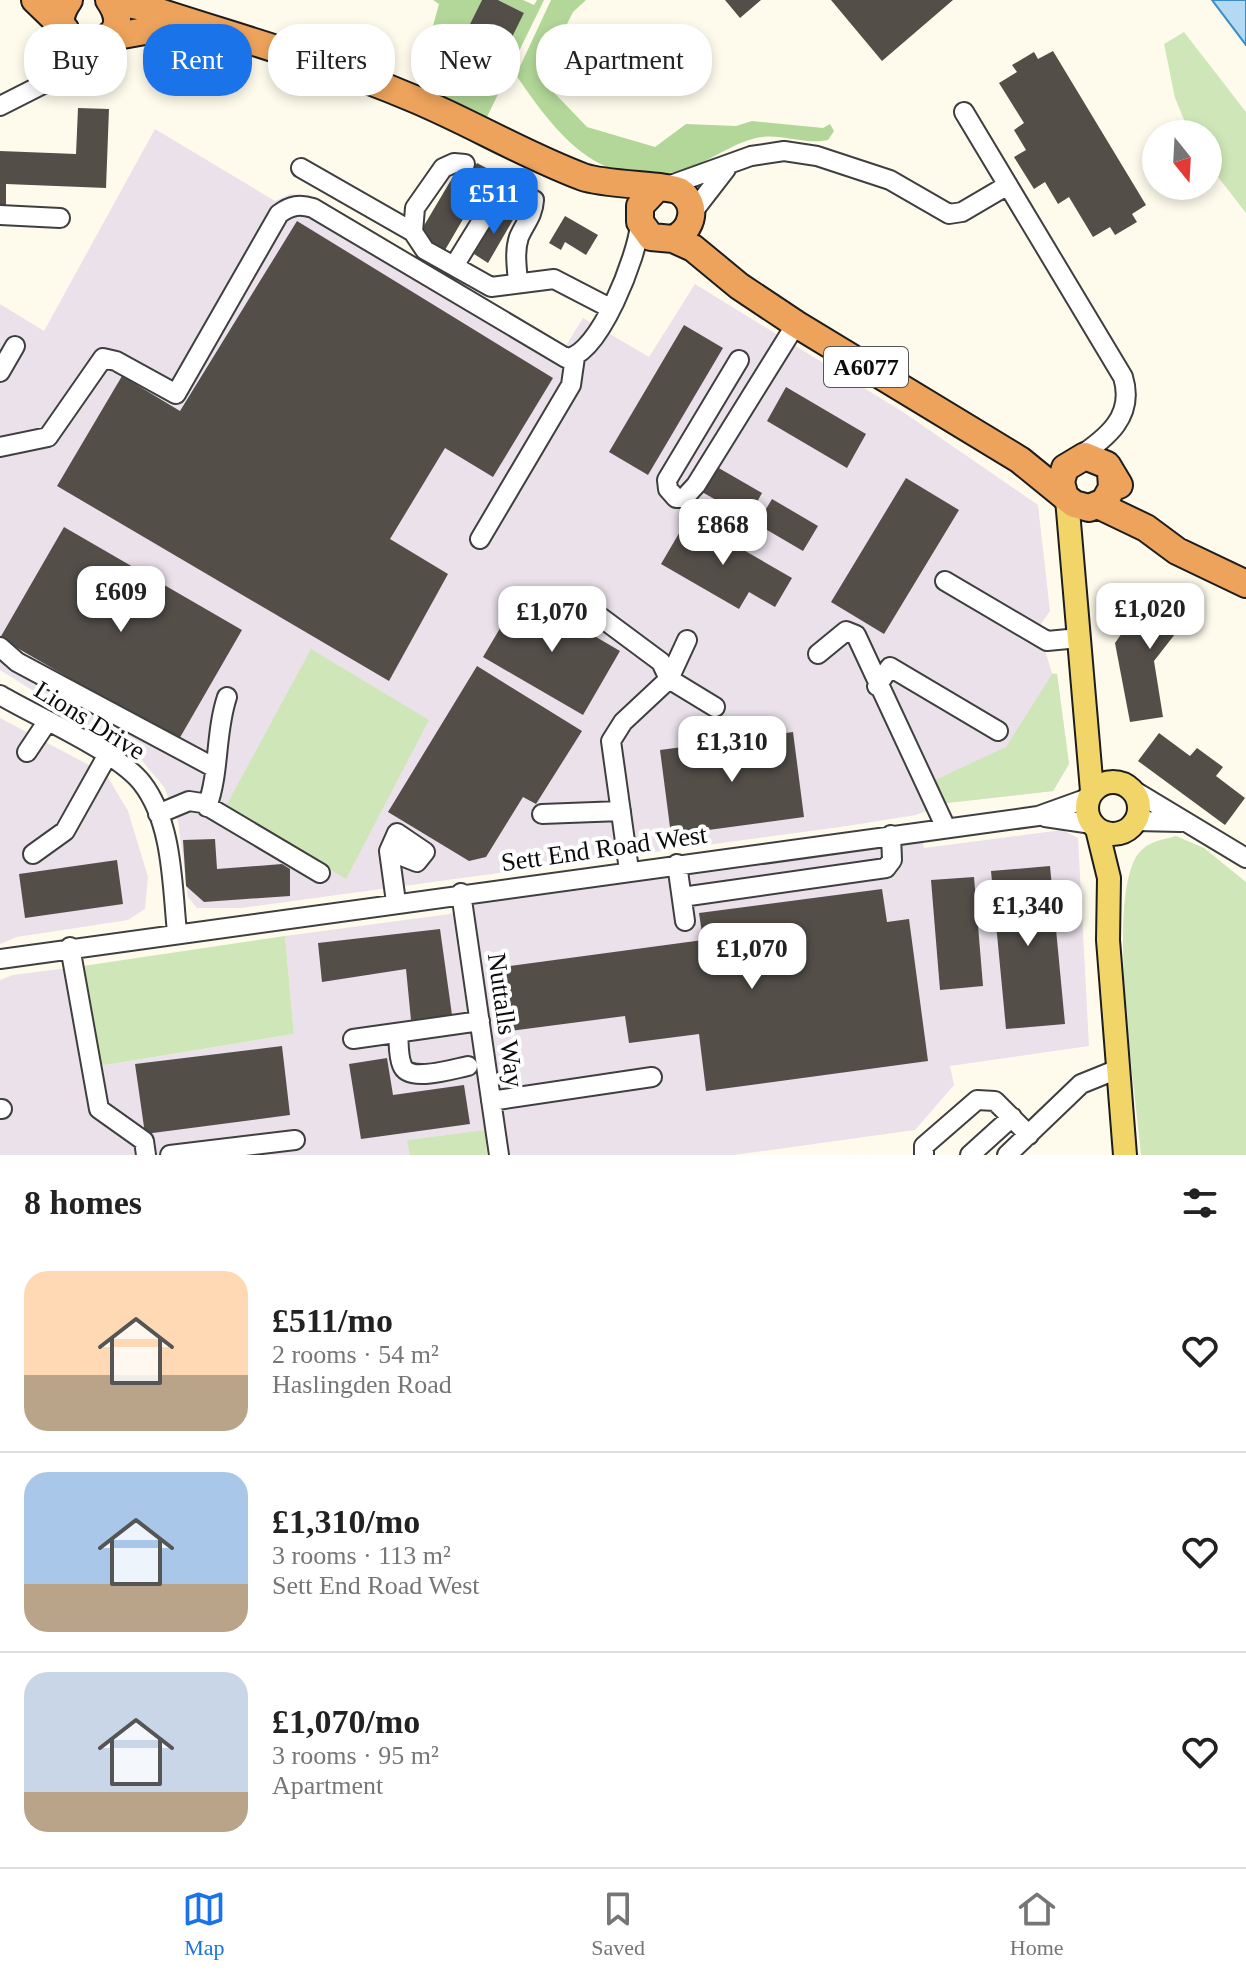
<!DOCTYPE html>
<html lang="en">
<head>
<meta charset="utf-8">
<style>
  body { margin:0; font-family:"Times New Roman",serif; background:#f2f2f2; color:#222; height:100vh; display:flex; flex-direction:column; font-size:30px; white-space:nowrap }
  * { box-sizing:border-box; margin:0 }
  p { font-size:26px; color:#767676 }
  .icon { flex:none; width:44px; height:44px; fill:none; stroke:currentColor; stroke-width:2; stroke-linecap:round; stroke-linejoin:round }
  .map { position:relative; height:1155px; overflow:hidden }
  .details { display:flex; flex-direction:column; background:#fff; flex:1 }
  .details>* { flex:none }
  .top-card { position:absolute; left:24px; top:24px; width:800px; height:72px; display:flex; gap:16px }
  .needle { width:52px; rotate:162deg }
  .controls { position:absolute; left:1142px; top:120px; display:grid; gap:16px }
  .controls a { display:grid; place-items:center; width:80px; height:80px; border-radius:50%; background:#fff; box-shadow:0 4px 12px #0003; font-size:40px }
  .price { position:absolute; translate:-50% -68px; padding:0 18px; border-radius:16px; background:#fff; color:#222; font-size:26px; line-height:52px; filter:drop-shadow(0 2px 4px #0008) }
  .price::after { content:''; position:absolute; left:50%; top:48px; width:24px; height:18px; margin-left:-12px; background:inherit; clip-path:polygon(0 0,100% 0,50% 100%) }
  .price.on { background:#1a73e8; color:#fff }
  ul { padding:0; list-style:none }
  li { display:flex; align-items:center; gap:24px; height:200px; padding:0 24px }
  li+li { border-top:2px solid #e0e0e0 }
  li span { display:grid; place-items:center; flex:none; width:224px; height:160px; border-radius:24px; color:#555 }
  li>.icon { margin-inline-start:auto }
  span .icon { width:96px; height:96px; fill:#fffc; stroke-width:1 }
  li b { font-size:34px }
  h2 { display:flex; justify-content:space-between; align-items:center; height:96px; padding:0 24px; font-size:34px }
  .pill { padding:0 28px; border-radius:32px; background:#fff; box-shadow:0 4px 12px #0003; font-size:28px; line-height:72px }
  .pill.on { background:#1a73e8; color:#fff }
  .dock { display:flex; justify-content:space-around; align-items:center; height:112px; border-top:2px solid #e0e0e0; background:#fff; font-size:22px; color:#767676 }
  .dock a { display:grid; justify-items:center; gap:4px }
  .dock .on { color:#1a73e8 }
  .map>svg:first-child { display:block }
</style>
</head>
<body>
<div class="map">
<svg width="1246" height="1155" viewBox="0 0 1246 1155">
  <rect width="100%" height="100%" fill="#fefbed"/>
  <path fill="#eae1eb" d="M155 129 275 201 290 194 311 196 562 352 583 318 649 357 695 284 903 412 1038 505 1050 611 1038 628 1052 673 1057 674 1069 764 1053 791 947 803 916 815 847 826 241 908H197L188 897 178 821 164 787 138 756 0 670V304L44 331Z
    M0 718 106 774 128 811 148 877 145 909 128 920 17 937 0 944Z
    M1062 830 1078 838 1089 1046 950 1066 954 1085 915 1130 734 1155H507L503 1128 408 1140 410 1155H0V980L13 975 83 966 96 1061 105 1065 294 1034 285 936 450 914 472 904 923 841 924 848Z"/>
  <path fill="#cfe7b8" d="M1184 32 1246 112V213L1208 164V134H1190L1175 98 1164 44Z
    M311 649 429 720 346 879 226 806Z
    M1052 674H1057L1069 764 1053 791 947 803 935 780 1006 747Z
    M1176 836 1204 848 1246 882V1155H1141C1136 1093 1105 900 1138 854 1148 841 1161 840 1176 836Z
    M285 936 294 1034 105 1065 96 1062 83 966Z
    M485 1130 487 1155H410L407 1140Z"/>
  <path fill="#b2d798" d="M433 0H482L470 24 508 43 524 13 498 0H523L534 5 537 0H544L484 123 425 91 442 50 428 44 439 4Z
    M551 0H586L573 12 540 78 587 127 655 147 686 124 736 126 752 121 823 128 830 124 834 131 828 140C806 145 784 134 761 137 735 141 713 160 688 168 604 196 558 137 516 75Z"/>
  <path fill="#b4d9f3" stroke="#3e8cc6" stroke-width="2" d="M1212 0H1246V45Z"/>
  <path fill="#544e49" d="M482 0H498L524 13 509 43 470 24Z
    M725 0H761L740 18Z
    M831 0H953L882 61Z
    M1053 51 1146 205 1132 214 1137 222 1115 235 1110 227 1093 237 1069 197 1058 204 1045 182 1034 189 1014 157 1026 150 1014 130 1024 123 999 83 1017 72 1012 65 1034 52 1038 59Z
    M78 108 109 109 106 188 6 184V207H0V151L76 154Z
    M477 163 492 171 484 185 469 176Z
    M454 175 480 190 445 250 419 234Z
    M500 210 514 218 488 263 474 254Z
    M565 216 598 235 586 255 565 242 561 250 549 243Z
    M297 221 553 378 493 477 445 448 390 539 448 574 389 681 57 486 122 376 180 411Z
    M684 325 723 348 648 475 609 452Z
    M786 387 866 434 847 468 767 421Z
    M717 467 762 493 748 518 702 492Z
    M906 478 959 510 884 634 831 602Z
    M772 499 818 526 803 551 757 524Z
    M688 518 792 578 775 607 749 592 739 609 661 564Z
    M64 527 242 630 178 741 0 638Z
    M521 593 620 651 583 715 483 657Z
    M1193 595 1198 629 1175 634 1154 661 1163 717 1130 722 1115 643 1142 604Z
    M477 666 582 731 536 804 523 797 486 857 469 861 388 812Z
    M793 732 804 817 671 835 660 750Z
    M1159 733 1190 756 1197 748 1223 767 1216 776 1245 798 1225 825 1138 761Z
    M215 839 217 869 282 864 290 869V896L204 902 186 886 183 840Z
    M117 860 123 904 25 918 19 874Z
    M1050 866 1065 1024 1006 1029 991 871Z
    M974 877 983 986 940 990 931 880Z
    M882 889 887 922 909 919 928 1061 706 1091 699 1034 629 1043 625 1016 510 1031 502 967 703 940 699 913Z
    M440 929 452 1015 411 1020 406 969 322 982 318 943Z
    M282 1046 290 1115 145 1134 135 1064Z
    M387 1058 393 1095 464 1085 470 1124 361 1139 349 1064Z"/>
  <g fill="none" stroke-linecap="round" stroke-linejoin="round">
    <defs>
      <path id="minor" d="M45 84 58 63 66 31
        M0 106 79 66 104 40
        M964 112 1123 377C1135 416 1107 438 1077 458
        M465 164 454 163 443 168 415 208 413 232 425 250 491 287 554 279 610 308
        M301 168 413 232
        M665 187 751 156 784 151 817 156 890 180 949 214 962 212 1008 185
        M692 213 726 169
        M0 215 60 218
        M454 266 499 193 511 189 534 200C533 216 525 223 519 237 514 252 517 267 518 283
        M739 360 667 480 668 489 676 498H684L696 485 796 324
        M0 372 15 346
        M0 447 48 437 103 358 116 361 176 394 279 214C291 205 300 204 313 208L566 358C599 357 638 254 640 224
        M480 539 571 385 575 357
        M945 581 1047 641 1079 638
        M595 613 661 662 669 679 715 707
        M0 647 17 662 215 768
        M818 654 846 631 856 635 946 828
        M877 686 890 667 998 731
        M0 695C37 717 118 752 142 783 173 823 172 885 177 932
        M27 752 47 722
        M1133 790 1246 858
        M207 807C220 771 215 733 227 697
        M158 814 189 801 202 803 320 873
        M542 814 621 811
        M1045 817 1092 824
        M1136 821 1181 822
        M389 851 417 862 425 852 397 833 389 851 396 902
        M33 854 65 831 107 756
        M677 864 685 921
        M629 870 611 741 623 722 669 679 687 640
        M461 893 499 1155
        M682 897 886 868 892 860 891 835
        M70 947 99 1109 144 1141 146 1155
        M0 959 1038 816 1088 798
        M398 1033C399 1042 398 1056 402 1065 408 1083 453 1069 468 1066
        M353 1039 480 1021
        M491 1101 652 1077
        M0 1109H2
        M170 1155 295 1140
        M924 1155V1146L977 1100 995 1101 1029 1135
        M970 1155 1012 1117
        M1007 1155 1081 1084 1118 1069"/>
      <path id="major" d="M1067 499 1092 791
        M1087 808a26 26 0 1 1 52 0a26 26 0 1 1-52 0Z
        M1097 829 1109 878 1108 940 1125 1155"/>
      <path id="highway" d="M35 0 65 29
        M69 0C30 55 148 56 109 0
        M111 0 147 8C235 37 327 62 412 98 470 122 524 155 583 177 605 185 668 185 679 191 699 204 693 230 673 239L651 237 640 222V206L657 188
        M106 38 189 23
        M673 239 693 248 739 286 796 324 1020 460 1074 504 1089 508 1104 502 1112 488 1111 472
        M1065 497 1061 482 1065 468 1085 456 1107 465 1119 485
        M1098 505 1146 528 1177 551 1246 584"/>
    </defs>
    <use href="#minor" stroke="#3f3f3f" stroke-width="22"/>
    <use href="#major" stroke="#1d1d1d" stroke-width="26"/>
    <use href="#highway" stroke="#1d1d1d" stroke-width="30"/>
    <use href="#minor" stroke="#fff" stroke-width="18"/>
    <use href="#major" stroke="#f2d569" stroke-width="22"/>
    <use href="#highway" stroke="#eda35b" stroke-width="26"/>
  </g>
  <g text-anchor="middle" stroke-width="8" stroke-linejoin="round" paint-order="stroke">
    <rect fill="#fff" stroke="#555" stroke-width="2" x="824" y="347" width="84" height="40" rx="6"/>
    <g font-size="24" font-weight="bold" fill="#0c0c0c">
      <text x="866" y="375">A6077</text>
    </g>
    <g font-size="26" fill="#0c0c0c" stroke="#fff">
      <text transform="translate(90 720) rotate(32)" y="9">Lions Drive</text>
      <text transform="translate(604 848) rotate(-8)" y="9">Sett End Road West</text>
      <text transform="translate(506 1020) rotate(82)" y="9">Nuttalls Way</text>
    </g>
  </g>
</svg>
<div class="controls">
<a><svg class="needle" viewBox="-14 -14 28 28"><path d="M0-13l5 13h-10z" fill="#e53935"/><path d="M0 13l5-13h-10z" fill="#767676"/></svg></a>
</div>
<b class="price on" style="left:494px;top:236px">£511</b>
<b class="price" style="left:723px;top:567px">£868</b>
<b class="price" style="left:121px;top:634px">£609</b>
<b class="price" style="left:1150px;top:651px">£1,020</b>
<b class="price" style="left:552px;top:654px">£1,070</b>
<b class="price" style="left:732px;top:784px">£1,310</b>
<b class="price" style="left:1028px;top:948px">£1,340</b>
<b class="price" style="left:752px;top:991px">£1,070</b>
<div class="top-card">
<a class="pill">Buy</a>
<a class="pill on">Rent</a>
<a class="pill">Filters</a>
<a class="pill">New</a>
<a class="pill">Apartment</a>
</div>
</div>
<section class="details">
<h2>8 homes<svg class="icon" aria-label="filters" viewBox="0 0 24 24"><path d="M4 7h16M4 17h16"/><circle cx="9" cy="7" r="2"/><circle cx="15" cy="17" r="2"/></svg></h2>
<ul>
<li><span style="background:linear-gradient(#ffd9b3 65%,#b9a48a 0)"><svg class="icon" aria-label="home" viewBox="0 0 24 24"><path d="M3 11l9-7 9 7M6 9v11h12V9"/></svg></span><div><b>£511/mo</b><p>2 rooms · 54 m²</p><p>Haslingden Road</p></div><svg class="icon" aria-label="heart" viewBox="0 0 24 24"><path d="M12 20l-8-8c-3-5 5-10 8-4 3-6 11-1 8 4z"/></svg></li>
<li><span style="background:linear-gradient(#a9c7e8 70%,#b9a48a 0)"><svg class="icon" aria-label="home" viewBox="0 0 24 24"><path d="M3 11l9-7 9 7M6 9v11h12V9"/></svg></span><div><b>£1,310/mo</b><p>3 rooms · 113 m²</p><p>Sett End Road West</p></div><svg class="icon" aria-label="heart" viewBox="0 0 24 24"><path d="M12 20l-8-8c-3-5 5-10 8-4 3-6 11-1 8 4z"/></svg></li>
<li><span style="background:linear-gradient(#c9d6e8 75%,#b9a48a 0)"><svg class="icon" aria-label="home" viewBox="0 0 24 24"><path d="M3 11l9-7 9 7M6 9v11h12V9"/></svg></span><div><b>£1,070/mo</b><p>3 rooms · 95 m²</p><p>Apartment</p></div><svg class="icon" aria-label="heart" viewBox="0 0 24 24"><path d="M12 20l-8-8c-3-5 5-10 8-4 3-6 11-1 8 4z"/></svg></li>
</ul>
</section>
<nav class="dock">
<a class="on"><svg class="icon" aria-label="map" viewBox="0 0 24 24"><path d="M3 6l6-2 6 2 6-2v14l-6 2-6-2-6 2zM9 4v14M15 6v14"/></svg>Map</a>
<a><svg class="icon" aria-label="saved" viewBox="0 0 24 24"><path d="M7 4h10v16l-5-4-5 4z"/></svg>Saved</a>
<a><svg class="icon" aria-label="home" viewBox="0 0 24 24"><path d="M3 11l9-7 9 7M6 9v11h12V9"/></svg>Home</a>
</nav>
</body>
</html>
